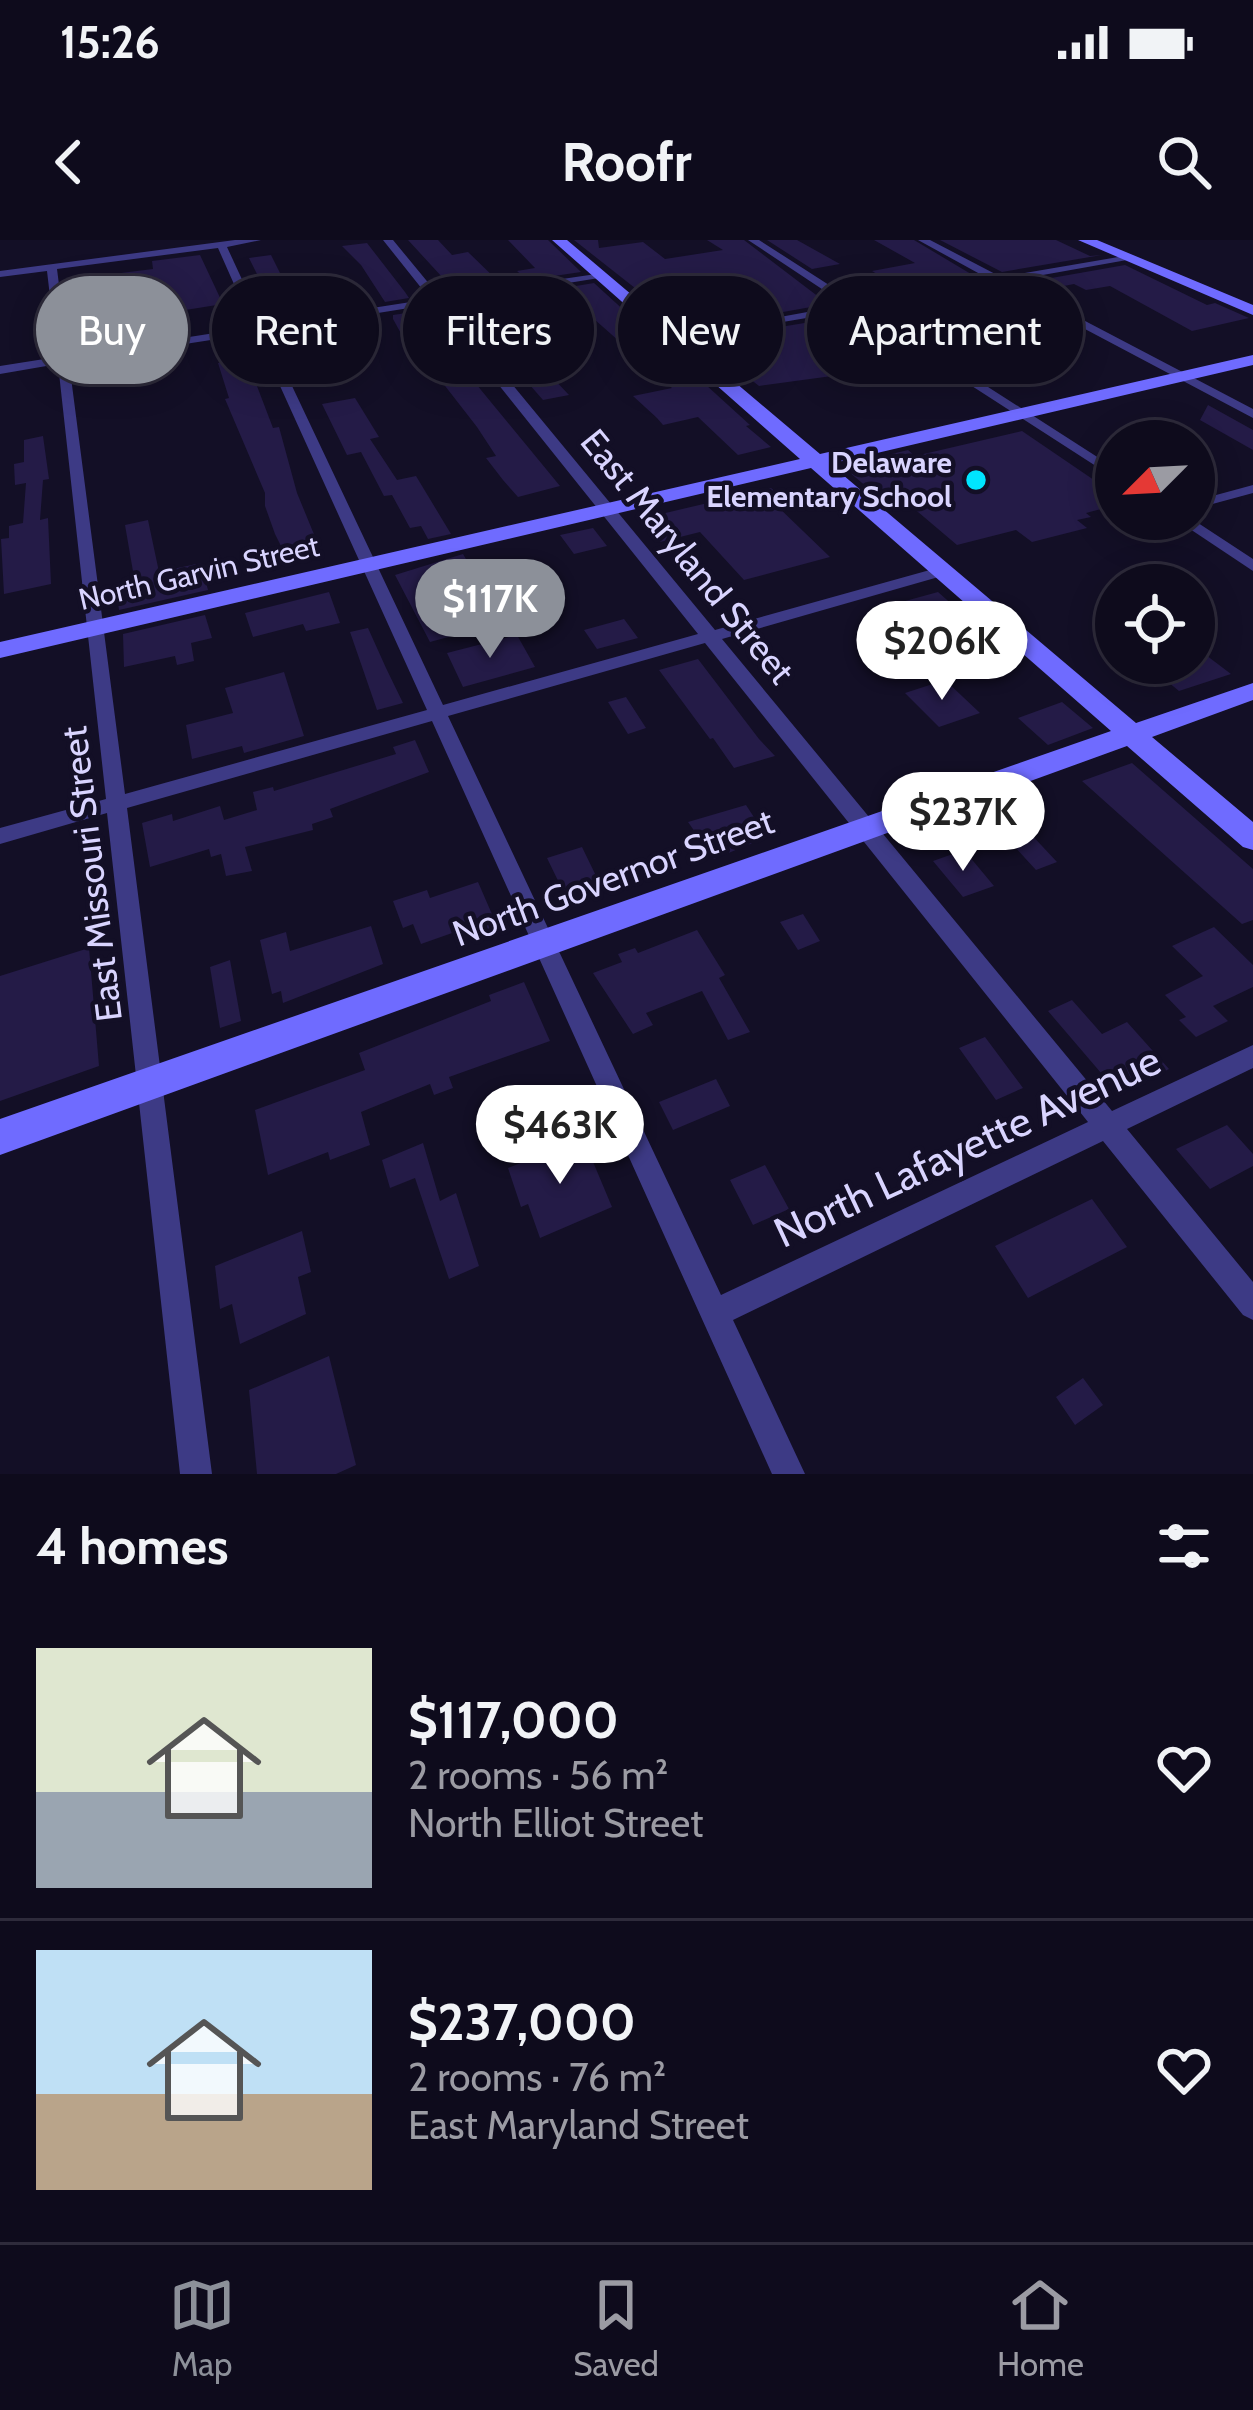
<!DOCTYPE html>
<html lang="en">
<head>
<meta charset="utf-8">
<style>
  body { margin:0; font-family:Cabin,sans-serif; background:#1c1929; color:#f1f3f6; height:100vh; display:flex; flex-direction:column; font-size:45px; white-space:nowrap }
  * { box-sizing:border-box; margin:0 }
  p { font-size:39px; color:#9b9ba3 }
  .icon { flex:none; width:66px; height:66px; fill:none; stroke:currentColor; stroke-width:2; stroke-linecap:round; stroke-linejoin:round }
  .map { position:relative; height:1234px; overflow:hidden }
  .panel { display:flex; flex-direction:column; background:#0e0b1c; flex:1 }
  .panel>* { flex:none }
  .hud { position:absolute; left:36px; top:36px; width:1182px; height:108px; display:flex; gap:24px }
  .needle { width:78px; rotate:246deg }
  .buttons { position:absolute; left:1095px; top:180px; display:grid; gap:24px }
  .buttons a { display:grid; place-items:center; width:120px; height:120px; border-radius:50%; background:#0e0b1c; box-shadow:0 6px 30px #0003,0 0 0 3px #2e2b3b; font-size:60px }
  .price { position:absolute; translate:-50% -102px; padding:0 27px; border-radius:42px; background:#fff; color:#222; font-size:39px; line-height:78px; filter:drop-shadow(0 3px 6px #0008) }
  .price::after { content:''; position:absolute; left:50%; top:72px; width:36px; height:27px; margin-left:-18px; background:inherit; clip-path:polygon(0 0,100% 0,50% 100%) }
  .price.on { background:#8c9099; color:#fff }
  ul { padding:0; list-style:none }
  li { display:flex; align-items:center; gap:36px; height:300px; padding:0 36px }
  li+li { border-top:3px solid #2e2b3b }
  li span { display:grid; place-items:center; flex:none; width:336px; height:240px; border-radius:0px; color:#555 }
  li>.icon { margin-inline-start:auto }
  span .icon { width:144px; height:144px; fill:#fffc; stroke-width:1 }
  li b { font-size:51px }
  h2 { display:flex; justify-content:space-between; align-items:center; height:144px; padding:0 36px; font-size:51px }
  .tag { padding:0 42px; border-radius:54px; background:#0e0b1c; box-shadow:0 6px 30px #0003,0 0 0 3px #2e2b3b; font-size:42px; line-height:108px }
  .tag.on { background:#8c9099; color:#fff }
  .status { display:flex; justify-content:space-between; align-items:center; height:84px; padding:0 60px; background:#0e0b1c; direction:ltr }
  .status svg { height:33px; fill:currentColor }
  header { display:flex; justify-content:space-between; align-items:center; height:156px; padding:0 36px; background:#0e0b1c; font-size:54px; font-weight:700 }
  .tab-bar { display:flex; justify-content:space-around; align-items:center; height:168px; border-top:3px solid #2e2b3b; background:#0e0b1c; font-size:33px; color:#9b9ba3 }
  .tab-bar a { display:grid; justify-items:center; gap:6px }
  .tab-bar .on { color:#8c9099 }
  .map>svg:first-child { display:block }
</style>
</head>
<body>
<div class="status"><b>15:26</b><svg viewBox="0 0 49 12"><path d="M0 12V9h3v3zM5 12V6h3v6zM10 12V3h3v9zM15 12V0h3v12zM26 1h20v11H26zM47 4h2v5h-2z"/></svg></div>
<header><svg class="icon" aria-label="back" viewBox="0 0 24 24"><path d="M15 5l-7 7 7 7"/></svg>Roofr<svg class="icon" aria-label="search" viewBox="0 0 24 24"><circle cx="10" cy="10" r="6"/><path d="M15 15l6 6"/></svg></header>
<div class="map">
<svg width="1253" height="1234" viewBox="0 0 1253 1234">
  <rect width="100%" height="100%" fill="#130f26"/>
  <path fill="#241b47" d="M408 0H438L452 15 468 12 500 43 454 50Z
    M508 0H548L581 32 527 40 517 31 535 28Z
    M574 0H598L599 8 643 2 665 19 723 10 707 0H744L828 64 687 89Z
    M767 0H797L840 24 812 29Z
    M874 0H914L976 37 903 50 872 31 915 23Z
    M940 0H1056L1090 16 1102 15 1002 32Z
    M367 3 405 52 409 58 385 62 361 25 342 6Z
    M200 15 223 64 173 72 176 81 87 95 84 58 125 53 121 33 153 29 152 21Z
    M271 15 285 43 321 38 342 68 279 78 249 18Z
    M1125 25 1207 65 1215 63 1249 78 1192 91 1110 46 1086 50 1074 44 1038 51 1023 43Z
    M594 43 750 185 746 186 771 207 738 215 698 177 663 185 657 178 633 156 672 148 594 79 574 82 540 52Z
    M997 48 1063 85 971 103 982 112 952 118 877 70Z
    M495 59 498 62 492 63 558 136 552 137 569 155 543 160 473 80 479 79 465 64Z
    M420 71 481 150 560 246 518 257 503 240 486 218 496 216 477 187 428 124 419 126 393 79V75Z
    M853 75 928 123 759 146 701 100Z
    M241 120 246 134 252 133 273 188 279 187 297 253 318 304 284 312 275 294 265 266V253L225 159 229 158 218 123Z
    M355 158 379 197 370 199 397 240 416 236 451 294 428 299 421 286 410 288 392 255 384 256 361 212 347 215 322 164Z
    M1208 165 1253 190V210L1200 180Z
    M1022 191 1116 255V265L1086 273 1091 277 1077 280 1087 288 1032 302 1016 290 957 305 898 255 881 259 842 226 908 210 915 216Z
    M43 196 49 239 43 240 40 280 48 278 51 344 4 354 1 299 9 298V286L23 283 26 243 15 245 14 224 24 222V200Z
    M771 248 787 262 776 265 830 317 744 340 700 292 660 302 640 279Z
    M148 280 159 332 201 323 208 350 119 370 116 347 135 343 125 285Z
    M593 288 607 306 574 314 560 295Z
    M463 314 488 357 439 369 452 396 430 402 395 335Z
    M329 352 340 383 306 391 303 384 253 397 245 373Z
    M938 352 963 374 990 398 948 410 898 363Z
    M205 375 212 398 191 403 194 421 177 425 175 416 124 427 123 394Z
    M624 379 638 398 597 409 584 390Z
    M368 388 386 428 403 463 377 470 350 392Z
    M517 395 535 427 463 447 447 413Z
    M1194 406 1231 434 1179 451 1145 423H1194Z
    M698 419 759 499 775 516 734 528 713 498 710 499 659 430Z
    M284 432 304 496 244 513 242 506 192 519 186 485 233 473 225 448Z
    M945 440 980 473 939 487 905 453Z
    M626 457 646 488 628 494 608 462Z
    M1062 462 1093 488 1048 505 1018 478Z
    M415 500 429 532 330 569 333 577 312 584 313 590 245 607 252 631 226 636 221 614 211 617 209 609 150 627 142 583 172 574 173 581 220 566 224 580 257 570 253 552 273 547 274 551 396 514 393 507Z
    M1132 523 1253 629V680L1242 684 1082 541Z
    M746 565 767 597 714 619 688 582Z
    M1011 573 1057 622 1036 630 991 581Z
    M582 607 599 642 564 653 547 618Z
    M964 610 994 646 963 657 933 621Z
    M478 642 498 688 459 702 455 692 421 704 413 684 403 688 393 661 427 650 430 658Z
    M803 674 820 701 798 710 780 682Z
    M371 686 383 724 283 763 281 751 272 754 260 700 286 692 290 711Z
    M1214 687 1253 725V747L1213 766 1228 781 1196 797 1179 780 1186 777 1165 755 1203 736 1172 706Z
    M697 690 725 735 719 738 750 792 728 800 702 751 646 773 653 785 633 794 593 733 622 722 618 714 635 708 638 713Z
    M89 708 99 826 0 861V736Z
    M230 720 241 781 220 788 210 727Z
    M524 742 550 801 449 837 453 848 434 855 430 844 361 872 370 905 330 920 328 912 268 935 255 870 365 830 359 813 491 761 489 755Z
    M1072 760 1102 794 1127 782 1169 829 1119 854 1048 771Z
    M985 797 1023 848 996 860 959 808Z
    M716 839 730 866 673 890 659 862Z
    M1227 885 1253 914V926L1210 949 1176 909Z
    M583 898 612 967 540 998 528 964 521 967 508 928Z
    M423 903 440 961 456 953 479 1026 449 1039 415 938 390 948 382 920Z
    M765 925 789 969 753 985 730 940Z
    M1092 959 1127 1007 1028 1058 995 1006Z
    M302 991 311 1032 298 1037 306 1074 240 1104 232 1064 220 1069 215 1026Z
    M329 1116 356 1225 336 1234H257L249 1150Z
    M1083 1138 1103 1165 1075 1185 1056 1157Z"/>
  <g fill="none" stroke-linecap="round" stroke-linejoin="round">
    <path fill="#3d3a85" fill-rule="evenodd" d="M235 0H261L227 7 263 85 430 59 383 0H393L440 57 603 33 599 38 445 63 715 390 937 328H949V334L722 399 1112 871 1253 805V828L1127 889 1253 1042V1080L1243 1075 1103 901 733 1080 805 1234H772L432 481 127 568 212 1234H180L107 573 0 604V588L106 559 58 124 0 134V126L57 117 47 31 0 37V31ZM218 8 253 87 68 116 57 29ZM434 64 698 394 443 465 266 91ZM256 93 427 470 125 554 69 122ZM705 403 1088 882 721 1055 448 476Z
      M748 0H759L857 63 989 39 918 0H930L1001 37 1130 15 1127 20 1009 41 1253 169V178L998 43 865 68 1116 229V239L854 70 671 101V97L675 96 846 65Z
      M1253 245V253L1194 269V261Z
      M1175 279H1192L1253 319V331Z"/>
    <path fill="#6f6bff" fill-rule="evenodd" d="M552 0H567L820 214 1253 115V125L830 224 1136 483 1253 443V460L1152 497 1253 582V610L1243 607 1127 506 0 915V879L1111 491 811 228 0 418V402L800 219Z
      M1078 0H1097L1253 65V75Z"/>
  </g>
  <circle fill="#00e5ff" stroke="#130f26" stroke-width="4.5" cx="976" cy="240" r="12"/>
  <g text-anchor="middle" stroke-width="9" stroke-linejoin="round" paint-order="stroke">
    <g font-size="30" font-weight="bold" fill="#d9d4ff" stroke="#130f26" text-anchor="end">
      <text x="952" y="233">Delaware<tspan x="952" dy="34">Elementary School</tspan></text>
    </g>
    <g font-size="30" fill="#d9d4ff" stroke="#130f26">
      <text transform="translate(199 333) rotate(-13)" y="10">North Garvin Street</text>
    </g>
    <g font-size="36" fill="#d9d4ff" stroke="#130f26">
      <text transform="translate(688 316) rotate(51)" y="13">East Maryland Street</text>
      <text transform="translate(91 634) rotate(-97)" y="13">East Missouri Street</text>
      <text transform="translate(613 637) rotate(-20)" y="13">North Governor Street</text>
    </g>
    <g font-size="42" fill="#d9d4ff" stroke="#130f26">
      <text transform="translate(967 906) rotate(-25)" y="15">North Lafayette Avenue</text>
    </g>
  </g>
</svg>
<div class="buttons">
<a><svg class="needle" viewBox="-14 -14 28 28"><path d="M0-13l5 13h-10z" fill="#e53935"/><path d="M0 13l5-13h-10z" fill="#9b9ba3"/></svg></a>
<a><svg class="icon" aria-label="locate" viewBox="0 0 24 24"><circle cx="12" cy="12" r="6"/><path d="M12 2v4M12 18v4M2 12h4M18 12h4"/></svg></a>
</div>
<b class="price on" style="left:490px;top:421px">$117K</b>
<b class="price" style="left:942px;top:463px">$206K</b>
<b class="price" style="left:963px;top:634px">$237K</b>
<b class="price" style="left:560px;top:947px">$463K</b>
<div class="hud">
<a class="tag on">Buy</a>
<a class="tag">Rent</a>
<a class="tag">Filters</a>
<a class="tag">New</a>
<a class="tag">Apartment</a>
</div>
</div>
<section class="panel">
<h2>4 homes<svg class="icon" aria-label="filters" viewBox="0 0 24 24"><path d="M4 7h16M4 17h16"/><circle cx="9" cy="7" r="2"/><circle cx="15" cy="17" r="2"/></svg></h2>
<ul>
<li><span style="background:linear-gradient(#dfe7d0 60%,#9aa5b1 0)"><svg class="icon" aria-label="home" viewBox="0 0 24 24"><path d="M3 11l9-7 9 7M6 9v11h12V9"/></svg></span><div><b>$117,000</b><p>2 rooms · 56 m²</p><p>North Elliot Street</p></div><svg class="icon" aria-label="heart" viewBox="0 0 24 24"><path d="M12 20l-8-8c-3-5 5-10 8-4 3-6 11-1 8 4z"/></svg></li>
<li><span style="background:linear-gradient(#bfe0f5 60%,#b9a48a 0)"><svg class="icon" aria-label="home" viewBox="0 0 24 24"><path d="M3 11l9-7 9 7M6 9v11h12V9"/></svg></span><div><b>$237,000</b><p>2 rooms · 76 m²</p><p>East Maryland Street</p></div><svg class="icon" aria-label="heart" viewBox="0 0 24 24"><path d="M12 20l-8-8c-3-5 5-10 8-4 3-6 11-1 8 4z"/></svg></li>
</ul>
</section>
<nav class="tab-bar">
<a class="on"><svg class="icon" aria-label="map" viewBox="0 0 24 24"><path d="M3 6l6-2 6 2 6-2v14l-6 2-6-2-6 2zM9 4v14M15 6v14"/></svg>Map</a>
<a><svg class="icon" aria-label="saved" viewBox="0 0 24 24"><path d="M7 4h10v16l-5-4-5 4z"/></svg>Saved</a>
<a><svg class="icon" aria-label="home" viewBox="0 0 24 24"><path d="M3 11l9-7 9 7M6 9v11h12V9"/></svg>Home</a>
</nav>
</body>
</html>
